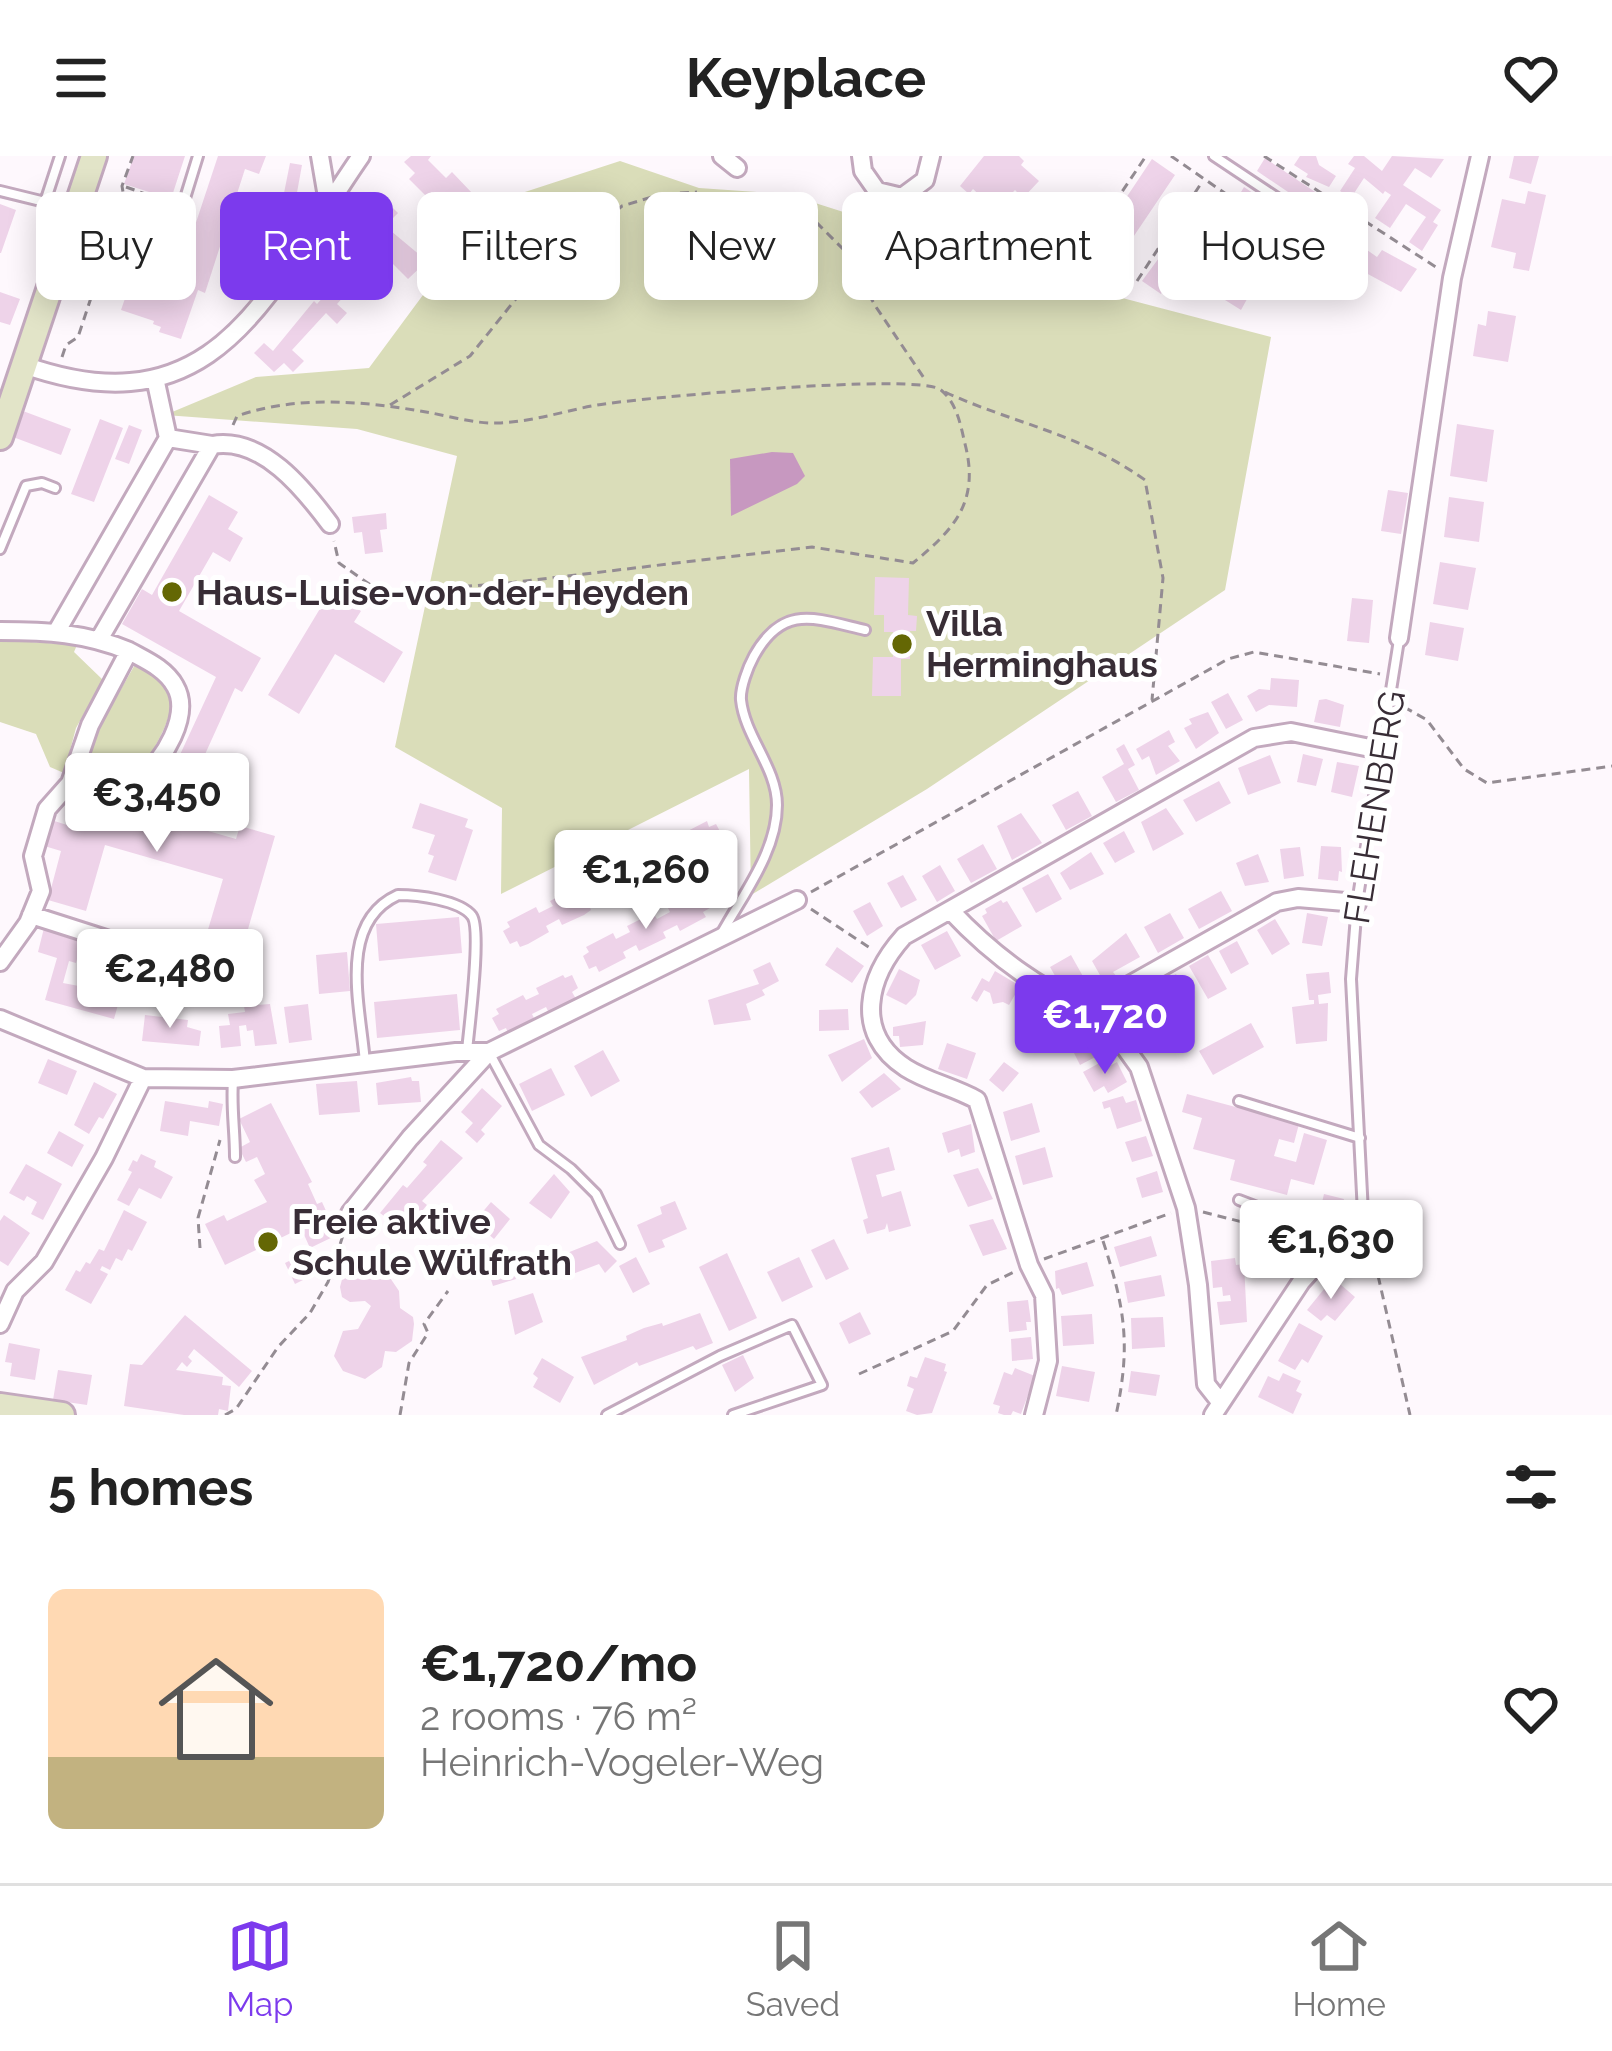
<!DOCTYPE html>
<html lang="en">
<head>
<meta charset="utf-8">
<style>
  body { margin:0; font-family:Raleway,sans-serif; background:#f2f2f2; color:#222; height:100vh; display:flex; flex-direction:column; font-size:45px; white-space:nowrap }
  * { box-sizing:border-box; margin:0 }
  p { font-size:39px; color:#767676 }
  .icon { flex:none; width:66px; height:66px; fill:none; stroke:currentColor; stroke-width:2; stroke-linecap:round; stroke-linejoin:round }
  .map { position:relative; height:1259px; overflow:hidden }
  .drawer { display:flex; flex-direction:column; background:#fff; flex:1 }
  .drawer>* { flex:none }
  .banner { position:absolute; left:36px; top:36px; width:1542px; height:108px; display:flex; gap:24px }
  .price { position:absolute; translate:-50% -102px; padding:0 27px; border-radius:12px; background:#fff; color:#222; font-size:39px; line-height:78px; filter:drop-shadow(0 3px 6px #0008) }
  .price::after { content:''; position:absolute; left:50%; top:72px; width:36px; height:27px; margin-left:-18px; background:inherit; clip-path:polygon(0 0,100% 0,50% 100%) }
  .price.on { background:#7c3aed; color:#fff }
  ul { padding:0; list-style:none }
  li { display:flex; align-items:center; gap:36px; height:300px; padding:0 48px }
  li span { display:grid; place-items:center; flex:none; width:336px; height:240px; border-radius:18px; color:#555 }
  li>.icon { margin-inline-start:auto }
  span .icon { width:144px; height:144px; fill:#fffc; stroke-width:1 }
  li b { font-size:51px }
  h2 { display:flex; justify-content:space-between; align-items:center; height:144px; padding:0 48px; font-size:51px }
  .chip { padding:0 42px; border-radius:18px; background:#fff; box-shadow:0 6px 30px #0003; font-size:42px; line-height:108px }
  .chip.on { background:#7c3aed; color:#fff }
  header { display:flex; justify-content:space-between; align-items:center; height:156px; padding:0 48px; background:#fff; font-size:54px; font-weight:700 }
  .tabs { display:flex; justify-content:space-around; align-items:center; height:168px; border-top:3px solid #e0e0e0; background:#fff; font-size:33px; color:#767676 }
  .tabs a { display:grid; justify-items:center; gap:6px }
  .tabs .on { color:#7c3aed }
  .map>svg:first-child { display:block }
</style>
</head>
<body>
<header><svg class="icon" aria-label="menu" viewBox="0 0 24 24"><path d="M4 6h16M4 12h16M4 18h16"/></svg>Keyplace<svg class="icon" aria-label="heart" viewBox="0 0 24 24"><path d="M12 20l-8-8c-3-5 5-10 8-4 3-6 11-1 8 4z"/></svg></header>
<div class="map">
<svg width="1612" height="1259" viewBox="0 0 1612 1259">
  <rect width="100%" height="100%" fill="#fef8fd"/>
  <path fill="#daddb9" d="M620 5 699 32 787 38 1069 128 1271 181 1225 434 927 633 751 739 749 613 501 738 502 652 395 591 457 300 357 273 165 259 256 221 369 212 491 47Z
    M0 484 77 489 74 496 103 524 76 572 64 617 50 611 36 578 0 566Z
    M137 505C179 524 177 549 158 585 151 599 146 608 134 617L92 602 88 591Z"/>
  <path fill="#c798c0" d="M772 296 793 297 805 320 797 328 731 360 730 303Z"/>
  <path fill="#eed3e9" d="M134 0H185L171 43 124 28Z
    M218 0H266L259 18 245 13 205 137 198 134 181 183 159 176 161 171 153 168 154 165 121 154 130 128 163 143 170 125 176 127Z
    M411 0H431L428 4 446 22 452 16 472 37 452 56 432 36 427 41 409 23 415 17 404 6Z
    M984 0H1019L1024 5 1021 9 1039 25 1023 42 1015 34 1010 39 1016 45 1002 60 973 33 969 38 960 30Z
    M1300 0H1316L1319 9 1336 20 1329 31 1306 21 1308 18 1294 9Z
    M1354 0H1364L1382 15 1392 0 1444 3 1431 22 1415 12 1403 29 1441 54 1433 66 1438 69 1422 95 1409 86 1426 61 1406 48 1390 72 1375 62 1391 39 1385 35 1383 38 1364 22 1351 42 1340 35 1355 12 1348 8Z
    M1514 0H1539L1531 28 1509 22Z
    M1265 2 1333 48 1325 61 1257 15Z
    M1152 3 1175 19 1111 114 1104 109 1092 126 1071 112 1083 95 1088 99Z
    M290 7 302 9 290 75 277 72Z
    M1244 31 1313 78 1306 89 1237 43Z
    M1528 35 1546 39 1529 115 1513 112 1516 97 1491 91 1502 43 1525 48Z
    M1203 42 1226 57 1192 98 1198 102 1173 140 1163 133 1161 138 1142 125Z
    M388 47 398 57 385 70 427 105 408 123 388 103 384 107 366 89 371 84 361 74Z
    M0 48 16 54 1 97H0Z
    M1259 74 1284 91 1273 108 1268 105 1241 154 1217 139Z
    M1339 86 1355 97 1360 89 1377 101 1382 94 1417 113 1401 136 1366 117 1361 126 1343 114 1339 121 1323 110Z
    M327 121 346 138 337 148 347 157 337 168 326 157 292 194 304 205 293 216 284 207 274 216 254 197 264 187 273 195 314 145 317 148 326 138 318 131Z
    M0 136 20 143 10 169 0 166Z
    M1488 155 1516 160 1508 206 1473 200 1478 168 1486 170Z
    M23 255 71 273 61 299 13 281Z
    M100 263 123 272 94 346 71 338Z
    M1457 268 1494 274 1487 326 1450 320Z
    M129 269 142 274 129 308 115 303Z
    M1388 334 1408 337 1401 378 1381 375Z
    M209 339 238 356 228 373 243 382 230 406 213 396 179 455 261 502 242 536 235 532 188 636 158 622 169 598 178 603 216 521 122 468 142 433 152 439Z
    M1449 341 1484 346 1479 386 1444 381Z
    M386 357 387 373 380 374 383 396 365 398 362 376 354 377 352 361Z
    M1440 406 1476 412 1468 454 1433 448Z
    M875 421 909 422 908 459 917 460 916 475H910V503H901V540H872L873 501H893V476H884V459H874Z
    M330 436 361 455 354 466 403 496 384 527 335 498 299 558 268 539Z
    M1352 442 1373 444 1369 487 1347 485Z
    M1430 466 1464 472 1458 505 1425 499Z
    M1271 522 1299 524 1297 551 1269 549 1256 556 1247 540 1259 533 1270 534Z
    M1228 537 1243 564 1226 573 1211 546Z
    M1326 543 1344 549 1340 571 1314 566 1319 544Z
    M1208 556 1219 577 1196 593 1184 572 1192 568 1189 563Z
    M1169 574 1175 586 1168 590 1180 605 1156 619 1149 600 1142 604 1136 593Z
    M1124 588 1135 609 1128 613 1139 634 1116 646 1102 621 1124 608 1116 593Z
    M1303 598 1323 603 1316 630 1297 626Z
    M1270 599 1281 627 1248 639 1238 612Z
    M1337 606 1359 610 1352 641 1331 636Z
    M80 624 118 635 114 648 236 683 240 670 275 680 244 787 207 777 223 723 105 689 86 755 48 744 61 695 41 689 48 663 67 669Z
    M1219 625 1231 647 1196 666 1183 644Z
    M1078 635 1092 660 1066 674 1052 649Z
    M420 647 468 663 465 671 473 674 456 725 428 716 434 700 428 698 435 679 412 672Z
    M1166 652 1184 678 1153 695 1141 666Z
    M1021 657 1042 687 1012 704 997 670Z
    M707 665 709 671 716 668 723 681 716 684 719 690 712 695 690 704 687 699 674 706 676 711 670 716 647 726 645 720 631 727 634 733 627 738 605 747 602 742 589 749 591 754 584 759 562 769 559 763 546 770 549 776 528 788 520 791 517 785 510 788 503 775 510 771 507 766 536 751 539 757 553 750 550 745 579 730 582 735 589 732 586 726 622 708 624 714 638 707 635 702 664 687 667 692 681 686 678 680Z
    M1124 675 1135 696 1115 707 1103 687Z
    M983 688 997 713 971 727 957 703Z
    M1321 690 1341 691 1342 716 1339 715 1338 725 1318 723Z
    M1300 691 1304 720 1284 723 1280 693Z
    M1091 696 1104 718 1070 734 1060 717Z
    M1258 698 1269 726 1245 730 1236 707Z
    M940 709 955 735 937 746 922 720Z
    M1048 718 1062 743 1036 757 1022 732Z
    M903 719 917 744 901 752 887 727Z
    M1221 735 1232 755 1199 773 1188 753Z
    M694 736 697 742 703 739 710 752 703 756 706 761 680 775 677 769 663 776 666 782 639 795 636 789 623 796 626 802 599 816 596 810 589 813 583 800 589 796 586 791 613 777 616 783 630 776 627 770 653 757 657 763 670 756 667 750Z
    M1001 744 1003 747 1007 745 1022 770 996 785 982 760 987 757 985 753Z
    M870 746 883 770 867 780 853 755Z
    M1170 757 1184 782 1158 797 1144 771Z
    M1307 757 1328 761 1322 790 1302 787Z
    M459 761 462 797 379 805 376 768Z
    M1275 763 1290 788 1272 799 1257 774Z
    M44 772 82 783 76 807 69 805 63 827 121 838 114 863 45 844 57 802 38 796Z
    M947 775 961 800 935 814 921 789Z
    M119 776 135 780 122 830 106 826Z
    M1126 777 1140 801 1113 816 1117 821 1105 828 1092 805Z
    M1237 785 1249 808 1231 818 1219 795Z
    M837 791 864 810 852 827 825 809Z
    M347 796 350 835 319 838 316 799Z
    M1071 799 1085 824 1071 832 1058 825 1050 811Z
    M1208 799 1227 833 1208 843 1189 810Z
    M770 806 779 825 762 834 765 839 746 848 751 864 714 869 708 844 759 828 753 814Z
    M899 813 920 824 916 839 906 849 886 839Z
    M995 815 1020 830 1009 849 1003 846 993 848 990 837 984 834 977 846 971 842 982 822 989 826Z
    M1329 816 1331 837 1318 839 1319 848 1328 847 1327 885 1296 888 1292 851 1314 848V844H1309L1306 818Z
    M1176 818 1193 846 1174 857 1158 829Z
    M563 819 565 822 572 819 578 832 572 836 576 843 556 855 549 857 546 851 532 858 535 864 515 875 508 877 506 872 499 875 492 862 499 858 496 853 523 839 526 844 539 838 536 832Z
    M457 838 460 874 377 882 374 846Z
    M1038 840 1054 849 1051 853 1057 856 1042 881 1016 866 1031 841 1036 844Z
    M1145 842 1159 869 1142 879 1127 852Z
    M270 848 277 888 255 890 253 874 247 875 246 869 239 870 241 890 221 892 219 870 230 869 228 858 245 856 244 850Z
    M308 848 312 884 289 887 284 851Z
    M848 853 849 874 819 875V854Z
    M1065 858 1079 866 1085 877 1091 874 1094 880 1097 879 1103 897 1080 909 1066 881 1055 875Z
    M145 859 188 864 187 871 201 875 199 890 142 885Z
    M926 865 923 889 900 891 899 880H893V871Z
    M1251 867 1264 891 1213 919 1199 895Z
    M864 883 872 902 842 926 828 899Z
    M947 887 976 897 967 923 938 913Z
    M603 894 620 925 591 941 574 910Z
    M48 903 77 915 67 939 38 927Z
    M1103 905 1106 912 1117 906 1127 926 1108 937 1104 930 1094 936 1083 916Z
    M1004 906 1019 917 1003 936 989 924Z
    M551 912 565 939 532 955 519 928Z
    M884 917 901 933 872 952 859 936Z
    M411 921 412 925H419L421 946 378 949 376 927Z
    M357 925 360 956 319 959 316 928Z
    M94 926 117 938 103 963 99 961 89 978 74 969Z
    M482 932 502 950 481 974 485 978 477 987 465 976 473 967 461 956Z
    M1187 938 1299 968 1294 987 1279 983 1274 1000 1296 1006 1304 977 1327 984 1314 1029 1291 1023 1287 1039 1230 1024 1235 1004 1193 993 1202 962 1182 956Z
    M1123 940 1126 947 1136 944 1142 965 1117 973 1110 951 1104 953 1102 946Z
    M165 945 208 952 209 945 223 948 219 970 190 965 188 980 160 975Z
    M271 947 312 1026 308 1028 317 1048 322 1046 337 1079 310 1092 301 1072 225 1109 205 1068 224 1059 227 1065 267 1046 254 1024 265 1018 257 1001 246 1006 239 992 250 986 239 963Z
    M1032 947 1040 976 1011 985 1003 956Z
    M971 968 975 996 961 1001 959 993 948 997 942 977Z
    M59 975 84 989 72 1011 47 997Z
    M1146 980 1153 1000 1132 1006 1125 986Z
    M441 984 463 1002 422 1045 427 1049 405 1076 380 1057 403 1029 407 1032 427 1009 423 1006Z
    M889 991 895 1014 876 1019 882 1041 901 1035 911 1070 889 1076 887 1067 885 1073 867 1078 863 1064 868 1062 851 1002Z
    M1045 991 1053 1021 1023 1029 1015 1000Z
    M141 998 156 1005 154 1011 173 1021 161 1043 139 1032 129 1050 117 1044 132 1016 128 1014 133 1004 137 1006Z
    M26 1008 62 1028 43 1064 31 1058 37 1046 27 1040 24 1045 9 1037Z
    M978 1012 993 1043 968 1051 953 1019Z
    M1157 1015 1163 1036 1142 1042 1136 1022Z
    M554 1018 570 1036 551 1063 529 1047Z
    M1324 1038 1344 1043 1338 1068 1318 1063Z
    M675 1045 687 1073 662 1084 665 1091 649 1097 637 1069 662 1058 660 1051Z
    M491 1046 510 1063 494 1083 474 1066Z
    M124 1054 147 1066 132 1095 128 1093 122 1105 116 1102 110 1114 102 1110 100 1114 108 1118 91 1148 65 1134 76 1114 80 1116 86 1106 90 1108 99 1093 104 1095Z
    M4 1059 30 1077 8 1110 0 1105V1065Z
    M993 1063 1007 1093 983 1100 969 1069Z
    M1151 1080 1157 1100 1120 1111 1114 1091Z
    M834 1083 849 1113 826 1124 811 1094Z
    M597 1085 617 1105 605 1117 599 1108 570 1119 562 1099Z
    M506 1094 516 1123 493 1130 484 1102Z
    M307 1096 317 1117 295 1128 285 1107Z
    M349 1097 365 1099 380 1107 399 1135 400 1152 413 1161 414 1168 412 1185 396 1196 385 1195 382 1211 365 1223 343 1215 334 1200 343 1175 358 1173 371 1150 365 1145 350 1146 342 1141 340 1131Z
    M727 1097 757 1162 729 1175 699 1111Z
    M636 1101 650 1128 633 1137 619 1110Z
    M799 1101 813 1131 782 1146 767 1116Z
    M1235 1102 1236 1109 1244 1108 1247 1166 1220 1169 1217 1146 1231 1145 1230 1139 1223 1140 1222 1131 1213 1132 1211 1105Z
    M1087 1106 1094 1130 1062 1139 1059 1132 1056 1133 1055 1115Z
    M1161 1119 1165 1140 1128 1147 1124 1126Z
    M1333 1122 1355 1141 1335 1165 1327 1159 1321 1165 1307 1154Z
    M533 1137 543 1166 515 1179 508 1145Z
    M1028 1144 1031 1166H1026L1027 1174 1009 1176 1007 1146Z
    M860 1156 871 1178 849 1188 839 1167Z
    M700 1157 713 1187 696 1194 693 1190 639 1210 637 1206 594 1229 581 1201 627 1184 626 1180 644 1172 662 1167 663 1170Z
    M1092 1158 1094 1188 1063 1190 1061 1160Z
    M185 1159 252 1215 239 1231 194 1193 188 1201 192 1205 187 1211 182 1206 176 1214 223 1221 222 1229 231 1230 228 1255 219 1253 218 1259H184L124 1250 130 1208 142 1209Z
    M1163 1161 1165 1191 1132 1193 1131 1162Z
    M1299 1167 1323 1180 1308 1207 1302 1203 1295 1214 1278 1205Z
    M1031 1181 1033 1203 1012 1205 1011 1183Z
    M9 1187 40 1193 35 1224 10 1220 12 1207 5 1206Z
    M743 1199 754 1222 735 1236 722 1209Z
    M925 1201 946 1208 944 1215 947 1216 932 1257 917 1259 906 1255 914 1233 907 1230 910 1220 917 1222Z
    M542 1202 574 1221 560 1247 533 1231 538 1222 533 1218Z
    M1062 1210 1095 1216 1089 1246 1056 1240Z
    M1015 1212 1035 1220 1021 1258 1013 1255 1011 1259H1004L998 1257 1000 1250 993 1248 1004 1216 1012 1219Z
    M58 1214 92 1219 87 1249 53 1244Z
    M1131 1215 1160 1219 1156 1240 1128 1236Z
    M1283 1217 1301 1225 1296 1235 1302 1238 1293 1258 1258 1241 1268 1220 1279 1225Z"/>
  <g fill="none" stroke-linecap="round" stroke-linejoin="round">
    <defs>
      <path id="service" d="M60 0 45 46 71 61
        M1214 0 1318 69
        M0 35 45 46
        M165 107 198 0
        M0 393 26 330 42 327 55 332
        M723 775C744 737 777 695 777 649 777 612 745 581 741 544 740 532 748 511 754 500 783 448 814 462 865 474
        M490 898 539 989 571 1013 596 1038 620 1088
        M365 907C361 852 336 767 398 739 417 739 460 744 472 760 482 774 469 872 467 895
        M233 924C231 952 235 974 235 1001
        M1239 945 1360 982
        M1239 1044 1299 1067 1328 1097
        M1363 1057 1351 823 1357 747 1399 484
        M607 1259 720 1200 792 1169 822 1229 733 1259"/>
      <path id="minor" d="M320 0 328 47
        M722 0 737 12
        M861 0 863 15 877 35 902 41 925 24 931 0
        M24 209C219 278 269 132 361 0
        M212 289C262 280 304 333 330 368
        M0 475C46 475 86 477 129 495L90 569 70 627 47 653 33 700 41 735 28 767 0 806
        M57 475 168 282
        M100 482 212 289 168 282 155 222
        M1399 482 1452 122 1480 0
        M78 609 140 624C163 605 192 559 175 530 165 512 145 504 129 495
        M950 754C992 799 1048 842 1108 860
        M31 759 106 783 92 826
        M0 863 143 922 233 923 456 896H489
        M350 1057 410 982 489 896 797 744
        M0 1168 15 1135 44 1106 104 1002 143 922
        M1221 1247 1206 1228 1198 1129 1186 1052 1139 911 1111 872 1108 860 1124 832 1277 746 1298 742 1357 747
        M1034 1259 1048 1205 1044 1139 1029 1109 977 944C954 931 928 926 906 912 852 877 868 820 904 780L1254 582 1291 576 1380 594
        M1213 1259 1301 1126 1363 1057"/>
      <path id="secondary" d="M0 281 94 0
        M0 1250 62 1259"/>
    </defs>
    <use href="#service" stroke="#c3a9be" stroke-width="14"/>
    <use href="#minor" stroke="#c3a9be" stroke-width="22"/>
    <use href="#secondary" stroke="#c3a9be" stroke-width="30"/>
    <path stroke="#948c93" stroke-width="3" stroke-dasharray="9 6" stroke-linecap="butt" d="M1171 0 1313 98 1326 79
      M1264 0 1439 113
      M126 31 168 46
      M665 38 697 36
      M1332 71 1345 52
      M1089 85 1146 0
      M1137 125 1202 26
      M1211 131 1257 63
      M62 201 66 189 78 181 124 42 122 30 133 0
      M945 236C1017 269 1077 276 1145 324L1163 422 1152 544
      M390 249 470 200 523 134 622 50 652 41 705 38 768 45 806 56 843 93 876 151 926 225
      M233 269 237 260C298 239 363 245 426 256 449 260 475 268 498 267 532 266 564 255 597 249 639 242 920 216 941 234 958 248 961 272 966 292 979 348 952 375 913 407L812 391 508 427 382 437 339 407 334 385
      M1404 551 1427 564 1464 613 1487 627 1612 610
      M811 736 1228 503 1254 496 1380 518
      M811 753 873 794
      M1203 1056 1250 1068 1304 1099
      M1368 1076 1410 1259
      M1103 1085C1125 1152 1131 1189 1116 1259
      M200 1092 198 1062 220 984
      M1044 1103 1171 1057
      M859 1218 953 1175 987 1129 1014 1116
      M225 1259 236 1253 278 1191 310 1157 328 1126 345 1073
      M400 1259 409 1207 428 1177 424 1168 448 1135"/>
    <use href="#service" stroke="#fff" stroke-width="8"/>
    <use href="#minor" stroke="#fff" stroke-width="16"/>
    <use href="#secondary" stroke="#e2e4c8" stroke-width="24"/>
  </g>
  <g fill="#646704" stroke="#fff" stroke-width="4.5">
    <circle cx="172" cy="436" r="12"/>
    <circle cx="902" cy="488" r="12"/>
    <circle cx="268" cy="1086" r="12"/>
  </g>
  <g text-anchor="middle" stroke-width="10" stroke-linejoin="round" paint-order="stroke">
    <g font-size="36" font-weight="bold" fill="#382d36" stroke="#fff" text-anchor="start">
      <text x="196" y="449">Haus-Luise-von-der-Heyden</text>
      <text x="926" y="480">Villa<tspan x="926" dy="41">Herminghaus</tspan></text>
      <text x="292" y="1078">Freie aktive<tspan x="292" dy="41">Schule Wülfrath</tspan></text>
    </g>
    <g font-size="36" fill="#382d36" stroke="#fff">
      <text transform="translate(1374 651) rotate(-81)" y="13">FLEHENBERG</text>
    </g>
  </g>
</svg>
<b class="price" style="left:157px;top:699px">€3,450</b>
<b class="price" style="left:646px;top:776px">€1,260</b>
<b class="price" style="left:170px;top:875px">€2,480</b>
<b class="price on" style="left:1105px;top:921px">€1,720</b>
<b class="price" style="left:1331px;top:1146px">€1,630</b>
<div class="banner">
<a class="chip">Buy</a>
<a class="chip on">Rent</a>
<a class="chip">Filters</a>
<a class="chip">New</a>
<a class="chip">Apartment</a>
<a class="chip">House</a>
</div>
</div>
<section class="drawer">
<h2>5 homes<svg class="icon" aria-label="filters" viewBox="0 0 24 24"><path d="M4 7h16M4 17h16"/><circle cx="9" cy="7" r="2"/><circle cx="15" cy="17" r="2"/></svg></h2>
<ul>
<li><span style="background:linear-gradient(#ffd9b3 70%,#c2b280 0)"><svg class="icon" aria-label="home" viewBox="0 0 24 24"><path d="M3 11l9-7 9 7M6 9v11h12V9"/></svg></span><div><b>€1,720/mo</b><p>2 rooms · 76 m²</p><p>Heinrich-Vogeler-Weg</p></div><svg class="icon" aria-label="heart" viewBox="0 0 24 24"><path d="M12 20l-8-8c-3-5 5-10 8-4 3-6 11-1 8 4z"/></svg></li>
</ul>
</section>
<nav class="tabs">
<a class="on"><svg class="icon" aria-label="map" viewBox="0 0 24 24"><path d="M3 6l6-2 6 2 6-2v14l-6 2-6-2-6 2zM9 4v14M15 6v14"/></svg>Map</a>
<a><svg class="icon" aria-label="saved" viewBox="0 0 24 24"><path d="M7 4h10v16l-5-4-5 4z"/></svg>Saved</a>
<a><svg class="icon" aria-label="home" viewBox="0 0 24 24"><path d="M3 11l9-7 9 7M6 9v11h12V9"/></svg>Home</a>
</nav>
</body>
</html>
